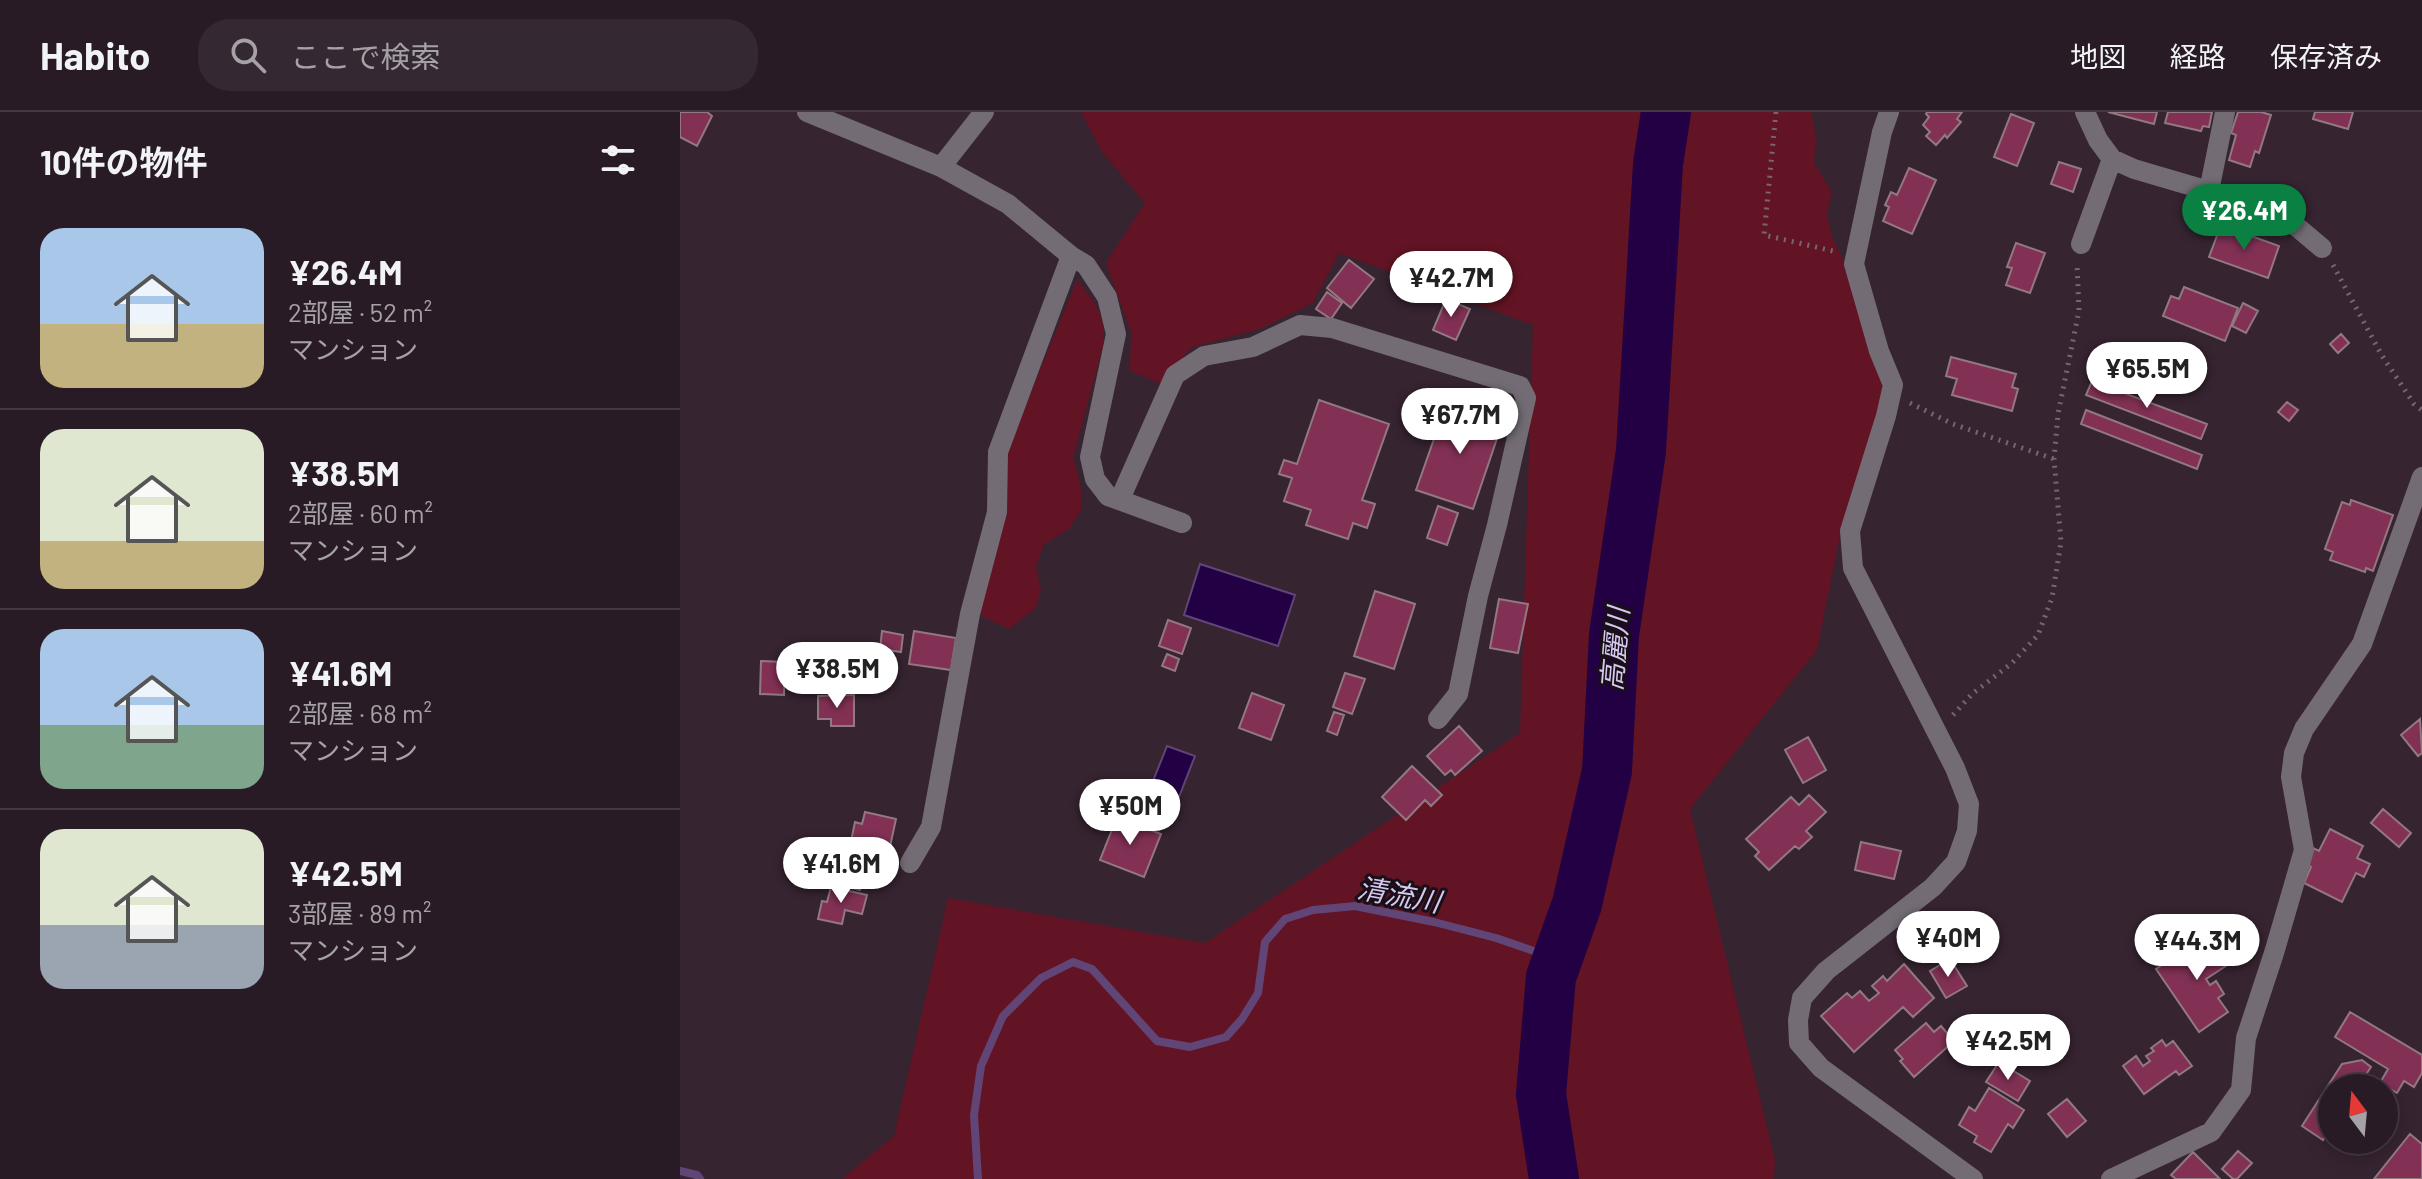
<!DOCTYPE html>
<html lang="ja">
<head>
<meta charset="utf-8">
<style>
  body { margin:0; font-family:Barlow,"Noto Sans JP",sans-serif; background:#342832; color:#f1f3f6; height:100vh; display:flex; flex-direction:column; font-size:30px; white-space:nowrap }
  * { box-sizing:border-box; margin:0 }
  p { font-size:26px; color:#a5a1a7 }
  .icon { flex:none; width:44px; height:44px; fill:none; stroke:currentColor; stroke-width:2; stroke-linecap:round; stroke-linejoin:round }
  .map { position:relative; flex:1; overflow:hidden }
  .drawer { display:flex; flex-direction:column; background:#281b25; width:680px }
  .drawer>* { flex:none }
  .needle { width:52px; rotate:344deg }
  .fabs { position:absolute; left:1638px; top:962px; display:grid; gap:16px }
  .fabs a { display:grid; place-items:center; width:80px; height:80px; border-radius:50%; background:#281b25; box-shadow:0 4px 20px #0003,0 0 0 2px #443942; font-size:40px }
  .price { position:absolute; translate:-50% -68px; padding:0 18px; border-radius:28px; background:#fff; color:#222; font-size:26px; line-height:52px; filter:drop-shadow(0 2px 4px #0008) }
  .price::after { content:''; position:absolute; left:50%; top:48px; width:24px; height:18px; margin-left:-12px; background:inherit; clip-path:polygon(0 0,100% 0,50% 100%) }
  .price.on { background:#0b8043; color:#fff }
  ul { padding:0; list-style:none }
  li { display:flex; align-items:center; gap:24px; height:200px; padding:0 40px }
  li+li { border-top:2px solid #443942 }
  li span { display:grid; place-items:center; flex:none; width:224px; height:160px; border-radius:24px; color:#555 }
  li>.icon { margin-inline-start:auto }
  span .icon { width:96px; height:96px; fill:#fffc; stroke-width:1 }
  li b { font-size:34px }
  h2 { display:flex; justify-content:space-between; align-items:center; height:96px; padding:0 40px; font-size:34px }
  header { display:flex; align-items:center; gap:48px; box-sizing:border-box; height:112px; padding:0 40px; background:#281b25; border-bottom:2px solid #443942 }
  header strong { font-size:38px }
  nav { display:flex; gap:44px; margin-inline-start:auto; font-size:28px }
  .search { width:560px; height:72px; background:#342832; display:flex; align-items:center; gap:20px; box-sizing:border-box; padding:0 28px; border-radius:32px; color:#a5a1a7; font-size:30px }
  main { display:flex; flex:1; min-height:0 }
  .map>svg:first-child { display:block }
</style>
</head>
<body>
<header>
<strong>Habito</strong>
<div class="search"><svg class="icon" aria-label="search" viewBox="0 0 24 24"><circle cx="10" cy="10" r="6"/><path d="M15 15l6 6"/></svg>ここで検索</div>
<nav><a>地図</a><a>経路</a><a>保存済み</a></nav>
</header>
<main>
<section class="drawer">
<h2>10件の物件<svg class="icon" aria-label="filters" viewBox="0 0 24 24"><path d="M4 7h16M4 17h16"/><circle cx="9" cy="7" r="2"/><circle cx="15" cy="17" r="2"/></svg></h2>
<ul>
<li><span style="background:linear-gradient(#a9c7e8 60%,#c2b280 0)"><svg class="icon" aria-label="home" viewBox="0 0 24 24"><path d="M3 11l9-7 9 7M6 9v11h12V9"/></svg></span><div><b>¥26.4M</b><p>2部屋 · 52 m²</p><p>マンション</p></div></li>
<li><span style="background:linear-gradient(#dfe7d0 70%,#c2b280 0)"><svg class="icon" aria-label="home" viewBox="0 0 24 24"><path d="M3 11l9-7 9 7M6 9v11h12V9"/></svg></span><div><b>¥38.5M</b><p>2部屋 · 60 m²</p><p>マンション</p></div></li>
<li><span style="background:linear-gradient(#a9c7e8 60%,#7fa58c 0)"><svg class="icon" aria-label="home" viewBox="0 0 24 24"><path d="M3 11l9-7 9 7M6 9v11h12V9"/></svg></span><div><b>¥41.6M</b><p>2部屋 · 68 m²</p><p>マンション</p></div></li>
<li><span style="background:linear-gradient(#dfe7d0 60%,#9aa5b1 0)"><svg class="icon" aria-label="home" viewBox="0 0 24 24"><path d="M3 11l9-7 9 7M6 9v11h12V9"/></svg></span><div><b>¥42.5M</b><p>3部屋 · 89 m²</p><p>マンション</p></div></li>
</ul>
</section>
<div class="map">
<svg width="1742" height="1067" viewBox="0 0 1742 1067">
  <rect width="100%" height="100%" fill="#362431"/>
  <path fill="#621424" d="M401 0H1131L1136 25 1134 51 1152 80 1147 102 1152 125 1166 153 1208 269 1161 418 1137 538 1010 697 1095 1048 1094 1067H162L214 1024 268 786 525 831 840 621 853 213 659 141 633 191 580 217 512 235 481 272 450 259 451 220 426 151 465 91 422 40Z
    M397 168C414 188 425 202 424 230L393 346 401 375V398L389 417 364 432 356 455 361 478 356 496 329 517 300 503 327 394 326 341Z"/>
  <path fill="#230044" stroke="#614577" stroke-width="2" d="M520 452 615 483 598 534 504 503Z
    M487 634 515 644 497 690 469 679Z"/>
  <g fill="none" stroke-linecap="round" stroke-linejoin="round">
    <path stroke="#614577" stroke-width="8" d="M0 1059 17 1063 20 1067
      M298 1067 294 1003 301 954 323 904 361 866 393 850 412 857 477 929 510 935 546 925 562 907 578 881 585 830 605 807 633 798 675 794 754 810 816 826 877 847"/>
    <path stroke="#230044" stroke-width="50" d="M874 1067 861 982 871 865 897 792 927 659 934 523 961 339 978 52 986 0"/>
  </g>
  <path fill="#823155" stroke="#927881" stroke-width="2" d="M0 0H27L32 4 17 34 0 25Z
    M1247 0H1282L1277 7 1281 10 1267 26 1265 23 1256 33 1246 24 1250 20 1243 13 1249 5 1246 2Z
    M1428 0H1477L1474 12Z
    M1488 0H1532L1529 15 1523 14 1521 19 1485 11Z
    M1558 0H1581L1591 3 1579 41 1575 39 1570 55 1549 48 1556 23 1551 21Z
    M1635 0H1673L1668 17 1633 7Z
    M1331 2 1354 11 1337 54 1314 45Z
    M1379 50 1401 57 1393 80 1371 72Z
    M1229 56 1256 68 1232 122 1203 109 1209 95 1205 93 1211 80 1217 83Z
    M1541 113 1599 134 1588 166 1529 145Z
    M1336 131 1365 141 1350 181 1326 173 1332 156 1327 155Z
    M669 148 694 167 671 196 647 176Z
    M1504 175 1558 196 1545 229 1483 204 1491 184 1499 187Z
    M647 180 662 191 651 207 636 197Z
    M766 187 790 197 776 228 753 218Z
    M1563 191 1578 199 1566 221 1552 214Z
    M1661 222 1669 231 1658 241 1650 232Z
    M1271 245 1336 262 1332 275 1338 277 1332 299 1272 283 1277 267 1266 264Z
    M1412 269 1527 312 1521 327 1406 283Z
    M639 288 709 312 682 388 695 392 687 416 673 411 668 427 626 413 631 398 604 389 612 366 599 362 604 348 617 352Z
    M767 290 823 309 793 397 736 378Z
    M1607 290 1618 298 1609 309 1598 300Z
    M1406 298 1522 343 1517 357 1401 312Z
    M1671 388 1713 403 1693 459 1686 456 1685 460 1650 448 1653 440 1645 437 1662 390 1670 393Z
    M758 394 778 401 767 433 747 426Z
    M695 479 735 492 714 557 674 544Z
    M819 487 848 492 838 541 810 536Z
    M488 508 511 516 502 542 479 534Z
    M202 519 223 523 221 540 200 537Z
    M234 519 276 526 271 558 229 552Z
    M159 534 160 540 169 539 171 560 132 565 130 546 139 544 138 537Z
    M487 542 499 547 495 559 482 554Z
    M81 549 105 550 104 583 80 582Z
    M665 561 685 567 672 602 653 595Z
    M572 581 604 593 591 628 559 616Z
    M174 583V614H151V607H138V584Z
    M654 600 664 603 657 623 647 619Z
    M1740 607 1742 641 1738 644 1721 623Z
    M779 614 802 639 775 663 771 658 765 663 747 644Z
    M1128 625 1146 658 1123 671 1105 638Z
    M732 654 762 683 751 694 745 688 726 708 702 685Z
    M1129 683 1146 700 1126 719 1132 725 1119 737 1115 734 1089 758 1075 744 1079 740 1066 727 1111 685 1119 693Z
    M1703 697 1731 721 1719 735 1691 711Z
    M185 700 216 707 209 739 194 736V740L170 734 175 710 182 712Z
    M437 705 481 722 464 765 420 748Z
    M1650 717 1683 734 1677 746 1690 752 1684 765 1676 761 1662 790 1624 771 1631 755 1625 752 1633 736 1639 739Z
    M1181 730 1221 739 1214 767 1175 758Z
    M169 738 198 744 195 761 184 758 180 778 156 772 162 745 167 746Z
    M151 775 187 783 182 802 165 798 162 812 138 807 142 789 147 790Z
    M1528 822 1549 852 1526 867 1530 873 1536 869 1544 882 1538 886 1548 900 1519 920 1476 857Z
    M1270 847 1287 874 1266 886 1250 859Z
    M1224 852 1254 886 1233 905 1223 895 1174 940 1141 904 1167 881 1172 886 1180 879 1189 889 1199 881 1192 874 1203 864 1207 869Z
    M1670 900 1742 943V961L1734 975 1724 969 1717 981 1700 971 1708 957 1655 925Z
    M1246 911 1254 920 1261 914 1274 929 1234 965 1220 949 1223 947 1215 938Z
    M1482 928 1486 934 1493 929 1512 954 1499 963 1496 959 1464 982 1443 954 1456 944 1463 954 1470 949 1466 944 1474 939 1471 936Z
    M1682 948 1691 955 1677 976H1652V1014L1643 1028 1622 1014 1662 952Z
    M1319 950 1350 969 1338 989 1306 970Z
    M1309 976 1344 998 1333 1016 1328 1012 1311 1040 1294 1030 1297 1024 1279 1013 1289 995 1295 999Z
    M1387 987 1406 1009 1387 1025 1368 1002Z
    M1730 1022 1742 1032V1067H1694Z
    M1558 1039 1572 1051 1557 1067H1553L1542 1057Z
    M1513 1040 1540 1067H1496L1491 1063Z"/>
  <g fill="none" stroke-linecap="round" stroke-linejoin="round">
    <path stroke="#766671" stroke-width="5" stroke-dasharray="2 6" stroke-linecap="butt" d="M1096 0 1084 123 1153 139
      M1653 153 1701 242 1734 292 1742 298
      M1230 291 1273 312 1374 347
      M1273 603 1292 582 1332 551 1358 523 1372 486 1381 430 1374 347 1378 302 1399 199 1397 152"/>
    <path stroke="#736c75" stroke-width="20" d="M127 0 261 55 328 92 391 144 406 153 427 185 436 222 410 345 415 367 428 384 502 411
      M1209 0 1202 20 1174 152 1199 239 1213 273 1206 304 1170 419 1173 456 1275 656 1289 692 1287 719 1276 750 1253 775 1146 859 1122 886 1118 908 1119 931 1141 956 1293 1067
      M1405 0 1418 28 1432 47 1454 57 1529 79 1611 110 1642 136
      M261 55 304 0
      M1529 79 1545 0
      M1401 132 1432 47
      M440 387 495 263 524 244 573 235 620 213 652 216 840 274 846 286 817 413 798 484 778 582 758 607
      M230 751 251 715 290 502 317 400 318 340 391 144
      M1431 1067 1531 1020 1561 978 1566 926 1594 841 1624 738 1611 665 1614 641 1624 617 1682 532 1742 365"/>
  </g>
  <g text-anchor="middle" stroke-width="6" stroke-linejoin="round" paint-order="stroke">
    <g font-size="28" font-style="italic" fill="#d5c7f1" stroke="#181016">
      <text transform="translate(935 537) rotate(-85)" y="10">高麗川</text>
      <text transform="translate(719 783) rotate(10)" y="10">清流川</text>
    </g>
  </g>
</svg>
<div class="fabs">
<a><svg class="needle" viewBox="-14 -14 28 28"><path d="M0-13l5 13h-10z" fill="#e53935"/><path d="M0 13l5-13h-10z" fill="#a5a1a7"/></svg></a>
</div>
<b class="price on" style="left:1564px;top:140px">¥26.4M</b>
<b class="price" style="left:771px;top:207px">¥42.7M</b>
<b class="price" style="left:1467px;top:298px">¥65.5M</b>
<b class="price" style="left:780px;top:344px">¥67.7M</b>
<b class="price" style="left:157px;top:598px">¥38.5M</b>
<b class="price" style="left:450px;top:735px">¥50M</b>
<b class="price" style="left:161px;top:793px">¥41.6M</b>
<b class="price" style="left:1268px;top:867px">¥40M</b>
<b class="price" style="left:1517px;top:870px">¥44.3M</b>
<b class="price" style="left:1328px;top:970px">¥42.5M</b>
</div>
</main>
</body>
</html>
